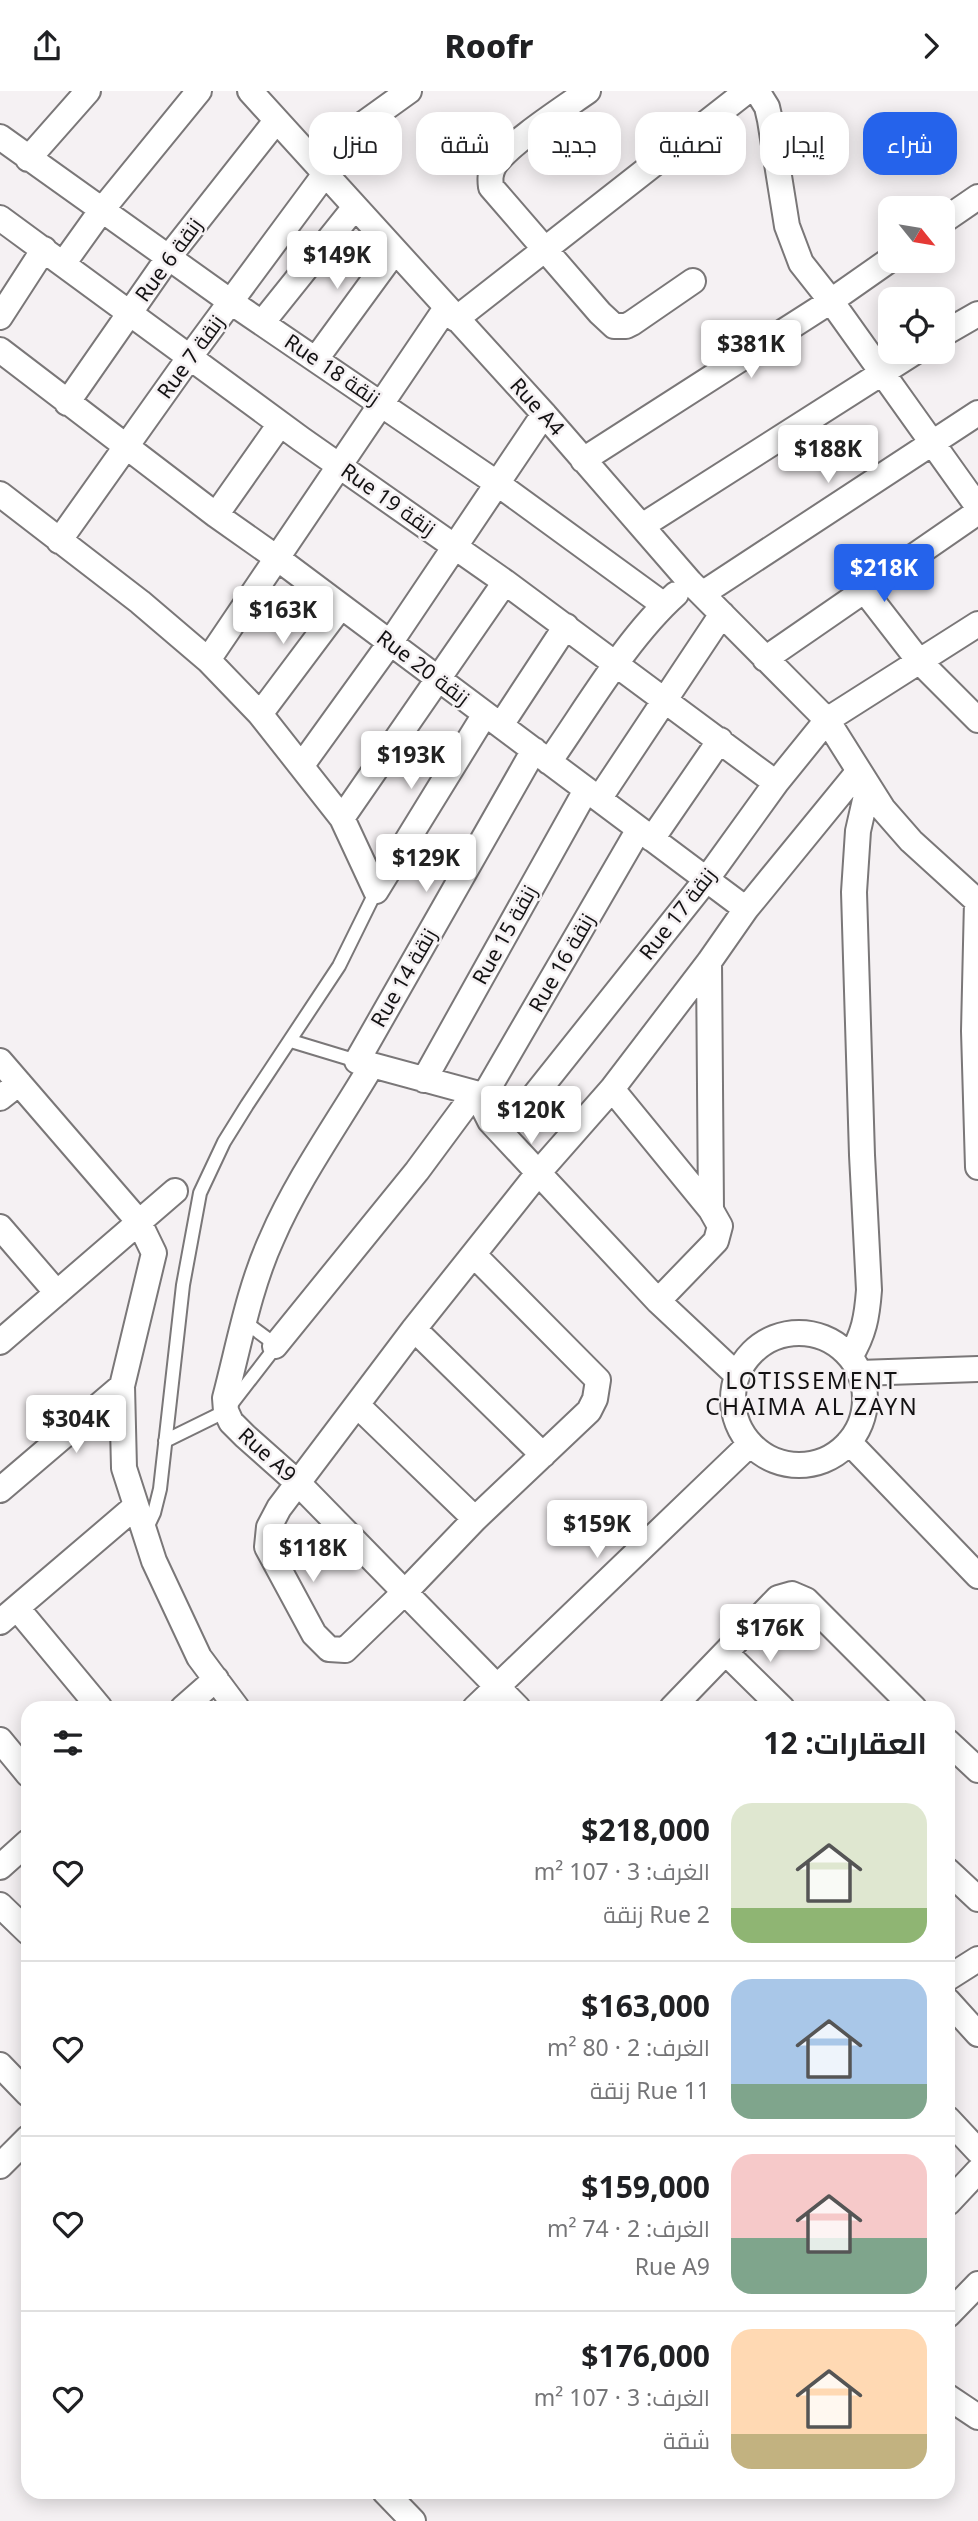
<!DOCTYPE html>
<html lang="ar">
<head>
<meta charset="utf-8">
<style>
  body { margin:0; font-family:"Noto Sans",Cairo,sans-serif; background:#f2f2f2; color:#202124; direction:rtl; height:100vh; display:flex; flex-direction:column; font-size:26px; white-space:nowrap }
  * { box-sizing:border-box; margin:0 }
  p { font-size:23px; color:#757577 }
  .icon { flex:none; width:38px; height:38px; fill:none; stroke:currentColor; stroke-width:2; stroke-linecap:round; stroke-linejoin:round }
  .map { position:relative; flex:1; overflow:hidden; direction:ltr }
  .panel { position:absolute; left:21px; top:1610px; width:934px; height:798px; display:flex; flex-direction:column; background:#fff; border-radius:21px; box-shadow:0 4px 18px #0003; direction:rtl }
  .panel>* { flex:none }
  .hud { position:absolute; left:21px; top:21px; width:936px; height:63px; direction:rtl; display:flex; gap:14px }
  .needle { width:46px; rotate:120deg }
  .fabs { position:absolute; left:878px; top:105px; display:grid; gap:14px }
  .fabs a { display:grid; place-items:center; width:77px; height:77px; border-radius:14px; background:#fff; box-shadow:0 4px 18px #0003; font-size:35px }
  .price { position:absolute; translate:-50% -60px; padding:0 16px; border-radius:7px; background:#fff; color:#222; font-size:23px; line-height:46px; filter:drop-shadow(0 2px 4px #0008) }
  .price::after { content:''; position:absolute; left:50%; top:42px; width:21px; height:16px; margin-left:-10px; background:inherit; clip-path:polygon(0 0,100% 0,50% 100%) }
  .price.selected { background:#2563eb; color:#fff }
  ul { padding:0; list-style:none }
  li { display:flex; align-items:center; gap:21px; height:175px; padding:0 28px }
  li+li { border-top:2px solid #e0e0e0 }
  li span { display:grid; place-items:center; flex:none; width:196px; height:140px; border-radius:21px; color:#555 }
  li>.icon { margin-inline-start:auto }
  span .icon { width:84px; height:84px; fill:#fffc; stroke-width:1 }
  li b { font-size:30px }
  h2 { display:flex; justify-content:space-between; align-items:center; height:84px; padding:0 28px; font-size:30px }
  .tag { padding:0 24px; border-radius:21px; background:#fff; box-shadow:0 4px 18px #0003; font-size:24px; line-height:63px }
  .tag.selected { background:#2563eb; color:#fff }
  header { display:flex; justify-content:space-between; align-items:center; height:91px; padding:0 28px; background:#fff; font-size:32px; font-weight:800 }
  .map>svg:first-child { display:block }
</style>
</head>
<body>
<header><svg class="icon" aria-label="forward" viewBox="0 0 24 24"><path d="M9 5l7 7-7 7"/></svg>Roofr<svg class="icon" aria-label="share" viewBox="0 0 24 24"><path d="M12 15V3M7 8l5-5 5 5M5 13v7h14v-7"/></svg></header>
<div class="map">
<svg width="978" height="2430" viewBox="0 0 978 2430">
  <rect width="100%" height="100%" fill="#f5f1f3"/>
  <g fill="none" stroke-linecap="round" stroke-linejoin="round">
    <defs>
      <path id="lane" d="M291 950 357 970
        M165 1350 226 1320 274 1258 272 1251 245 1231
        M146 1439 154 1422 160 1398 183 1194 200 1102 224 1051 247 1014 339 875 376 800"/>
      <path id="street" d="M250 0 544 323 690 491 827 629 883 718 911 750 978 811
        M588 0C564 17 508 53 494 75 490 83 490 88 491 96L600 222 614 235H626L632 232 693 190
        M757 0 767 16 770 29 787 135 801 172 831 210 978 416
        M0 46 231 211 498 393 664 514
        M28 68 88 0
        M313 69 409 0
        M0 127 301 348 505 491 776 692
        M943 130 978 106
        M63 173 101 120 199 0
        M0 226 44 158
        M456 228 747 0
        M262 232 355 116
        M943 243 978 223
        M0 259 216 424 277 467 746 818
        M316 268 395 160
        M67 312 168 167 276 30
        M583 369 831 210 891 168
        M0 403 140 511 208 569 260 623 342 727 376 800
        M216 424 280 333
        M642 435 915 261
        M59 450 189 267 325 83
        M864 499 919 570 978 629
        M702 503 978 322
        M765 568 978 421
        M208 569 446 217
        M260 623 341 515
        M501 634 566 535
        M534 659 357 970 582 1031
        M549 671C587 617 627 547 676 503
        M302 674 390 552 544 323
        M599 708 722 523
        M342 727 505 491
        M639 738 484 1005 483 1016 490 1030 658 1210 737 1284
        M652 748 720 649
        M376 800 485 623
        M977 810 974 940 978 1076
        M0 970 139 1131 154 1162 122 1295 124 1377 154 1470 199 1566 237 1617
        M372 974C339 1030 298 1087 272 1147 249 1197 239 1254 225 1307L226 1320 231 1331 245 1345 299 1393 518 1617
        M424 989 586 699
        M612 998 711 1119 709 871
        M0 1007 19 992
        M526 1015 706 789 776 692 827 629 978 533
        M0 1136 57 1202
        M474 1164 598 1289 595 1308 589 1320 475 1428 406 1500 345 1559 329 1558 314 1543 267 1456 269 1436 279 1417 414 1238 539 1081 612 998 709 871 746 818 858 681
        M658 1210 716 1150 720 1135 711 1119
        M414 1238 543 1364
        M733 1308a66 66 0 1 1 132 0a66 66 0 1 1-132 0Z
        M0 1251 175 1100
        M275 1255 417 1080 474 1003
        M850 1266C864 1243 867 1226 869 1199L862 1064 854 801 858 740 868 696
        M859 1282 978 1278
        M357 1314 475 1428
        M849 1351 978 1485
        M0 1399 122 1295
        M17 1517 100 1617
        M0 1531 136 1415
        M726 1562 782 1617
        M183 1617 216 1588
        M475 1617 750 1353
        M672 1617 778 1507 792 1503 806 1509 914 1617
        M0 1649 28 1683
        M948 1651 978 1679
        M0 1776 28 1751
        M948 1780 978 1808
        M0 1814 28 1841
        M948 1887 978 1868
        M948 1910 978 1943
        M0 1974 28 2003
        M948 2028 978 2060
        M0 2075 28 2047
        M948 2112 978 2080
        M948 2224 978 2193
        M948 2306 978 2326
        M385 2401 413 2430"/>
    </defs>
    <use href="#lane" stroke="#7a7778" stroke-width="16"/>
    <use href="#street" stroke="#7a7778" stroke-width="28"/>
    <use href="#lane" stroke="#fff" stroke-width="12"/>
    <use href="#street" stroke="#fff" stroke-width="24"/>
  </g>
  <g text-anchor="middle" stroke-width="5" stroke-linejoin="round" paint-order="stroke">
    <g font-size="21" fill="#131213" stroke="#f5f1f3">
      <text transform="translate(169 169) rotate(-54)" y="7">Rue 6 زنقة</text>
      <text transform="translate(191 266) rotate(-54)" y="7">Rue 7 زنقة</text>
      <text transform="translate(332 279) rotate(34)" y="7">Rue 18 زنقة</text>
      <text transform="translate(537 316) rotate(48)" y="7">Rue A4</text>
      <text transform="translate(388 409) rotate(35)" y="7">Rue 19 زنقة</text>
      <text transform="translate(423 577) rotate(37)" y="7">Rue 20 زنقة</text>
      <text transform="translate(678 823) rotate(-52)" y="7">Rue 17 زنقة</text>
      <text transform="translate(505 844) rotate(-61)" y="7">Rue 15 زنقة</text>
      <text transform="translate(562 872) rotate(-60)" y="7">Rue 16 زنقة</text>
      <text transform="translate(404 887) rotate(-60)" y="7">Rue 14 زنقة</text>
      <text transform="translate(267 1364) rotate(42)" y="7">Rue A9</text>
    </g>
    <g font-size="23" letter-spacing="2" fill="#131213" stroke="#f5f1f3">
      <text x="812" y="1298">LOTISSEMENT<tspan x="812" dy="26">CHAIMA AL ZAYN</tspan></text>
    </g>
  </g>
</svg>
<div class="fabs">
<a><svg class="needle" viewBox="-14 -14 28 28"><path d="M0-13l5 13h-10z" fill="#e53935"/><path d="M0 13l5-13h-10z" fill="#757577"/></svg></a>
<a><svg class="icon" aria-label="locate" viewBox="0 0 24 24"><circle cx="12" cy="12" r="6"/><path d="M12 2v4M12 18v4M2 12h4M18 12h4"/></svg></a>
</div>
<b class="price" style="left:337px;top:200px">$149K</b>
<b class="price" style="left:751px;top:289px">$381K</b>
<b class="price" style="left:828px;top:394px">$188K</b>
<b class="price selected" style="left:884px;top:513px">$218K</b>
<b class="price" style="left:283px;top:555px">$163K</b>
<b class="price" style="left:411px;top:700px">$193K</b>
<b class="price" style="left:426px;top:803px">$129K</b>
<b class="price" style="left:531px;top:1055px">$120K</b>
<b class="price" style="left:76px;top:1364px">$304K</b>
<b class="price" style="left:597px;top:1469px">$159K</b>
<b class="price" style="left:313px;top:1493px">$118K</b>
<b class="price" style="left:770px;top:1573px">$176K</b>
<div class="hud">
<a class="tag selected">شراء</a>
<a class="tag">إيجار</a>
<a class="tag">تصفية</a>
<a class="tag">جديد</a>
<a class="tag">شقة</a>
<a class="tag">منزل</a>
</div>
<section class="panel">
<h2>العقارات: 12<svg class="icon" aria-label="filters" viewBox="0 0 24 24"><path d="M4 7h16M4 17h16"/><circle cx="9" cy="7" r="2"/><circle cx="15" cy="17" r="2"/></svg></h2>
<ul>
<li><span style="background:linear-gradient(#dfe7d0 75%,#8fb573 0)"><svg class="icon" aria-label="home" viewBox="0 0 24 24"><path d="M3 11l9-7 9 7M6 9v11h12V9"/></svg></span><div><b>$218,000</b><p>الغرف: 3 · 107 m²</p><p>Rue 2 زنقة</p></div><svg class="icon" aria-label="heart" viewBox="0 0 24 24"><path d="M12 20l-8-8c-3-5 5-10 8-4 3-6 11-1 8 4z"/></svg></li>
<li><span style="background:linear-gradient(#a9c7e8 75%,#7fa58c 0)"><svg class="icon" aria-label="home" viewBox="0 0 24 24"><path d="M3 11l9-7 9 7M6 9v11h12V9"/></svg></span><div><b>$163,000</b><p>الغرف: 2 · 80 m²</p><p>Rue 11 زنقة</p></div><svg class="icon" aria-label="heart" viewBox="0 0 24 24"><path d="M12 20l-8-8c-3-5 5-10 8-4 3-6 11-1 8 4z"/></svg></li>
<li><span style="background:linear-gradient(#f6c9c9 60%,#7fa58c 0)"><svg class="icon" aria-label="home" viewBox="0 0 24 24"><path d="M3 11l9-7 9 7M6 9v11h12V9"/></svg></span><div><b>$159,000</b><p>الغرف: 2 · 74 m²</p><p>Rue A9</p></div><svg class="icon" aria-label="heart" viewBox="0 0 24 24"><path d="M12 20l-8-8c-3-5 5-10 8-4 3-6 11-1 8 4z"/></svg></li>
<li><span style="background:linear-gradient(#ffd9b3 75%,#c2b280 0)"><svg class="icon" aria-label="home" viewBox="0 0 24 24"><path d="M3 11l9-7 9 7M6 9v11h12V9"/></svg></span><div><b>$176,000</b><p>الغرف: 3 · 107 m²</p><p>شقة</p></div><svg class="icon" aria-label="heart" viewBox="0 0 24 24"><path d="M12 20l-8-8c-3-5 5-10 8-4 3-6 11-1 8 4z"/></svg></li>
</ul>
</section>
</div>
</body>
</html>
